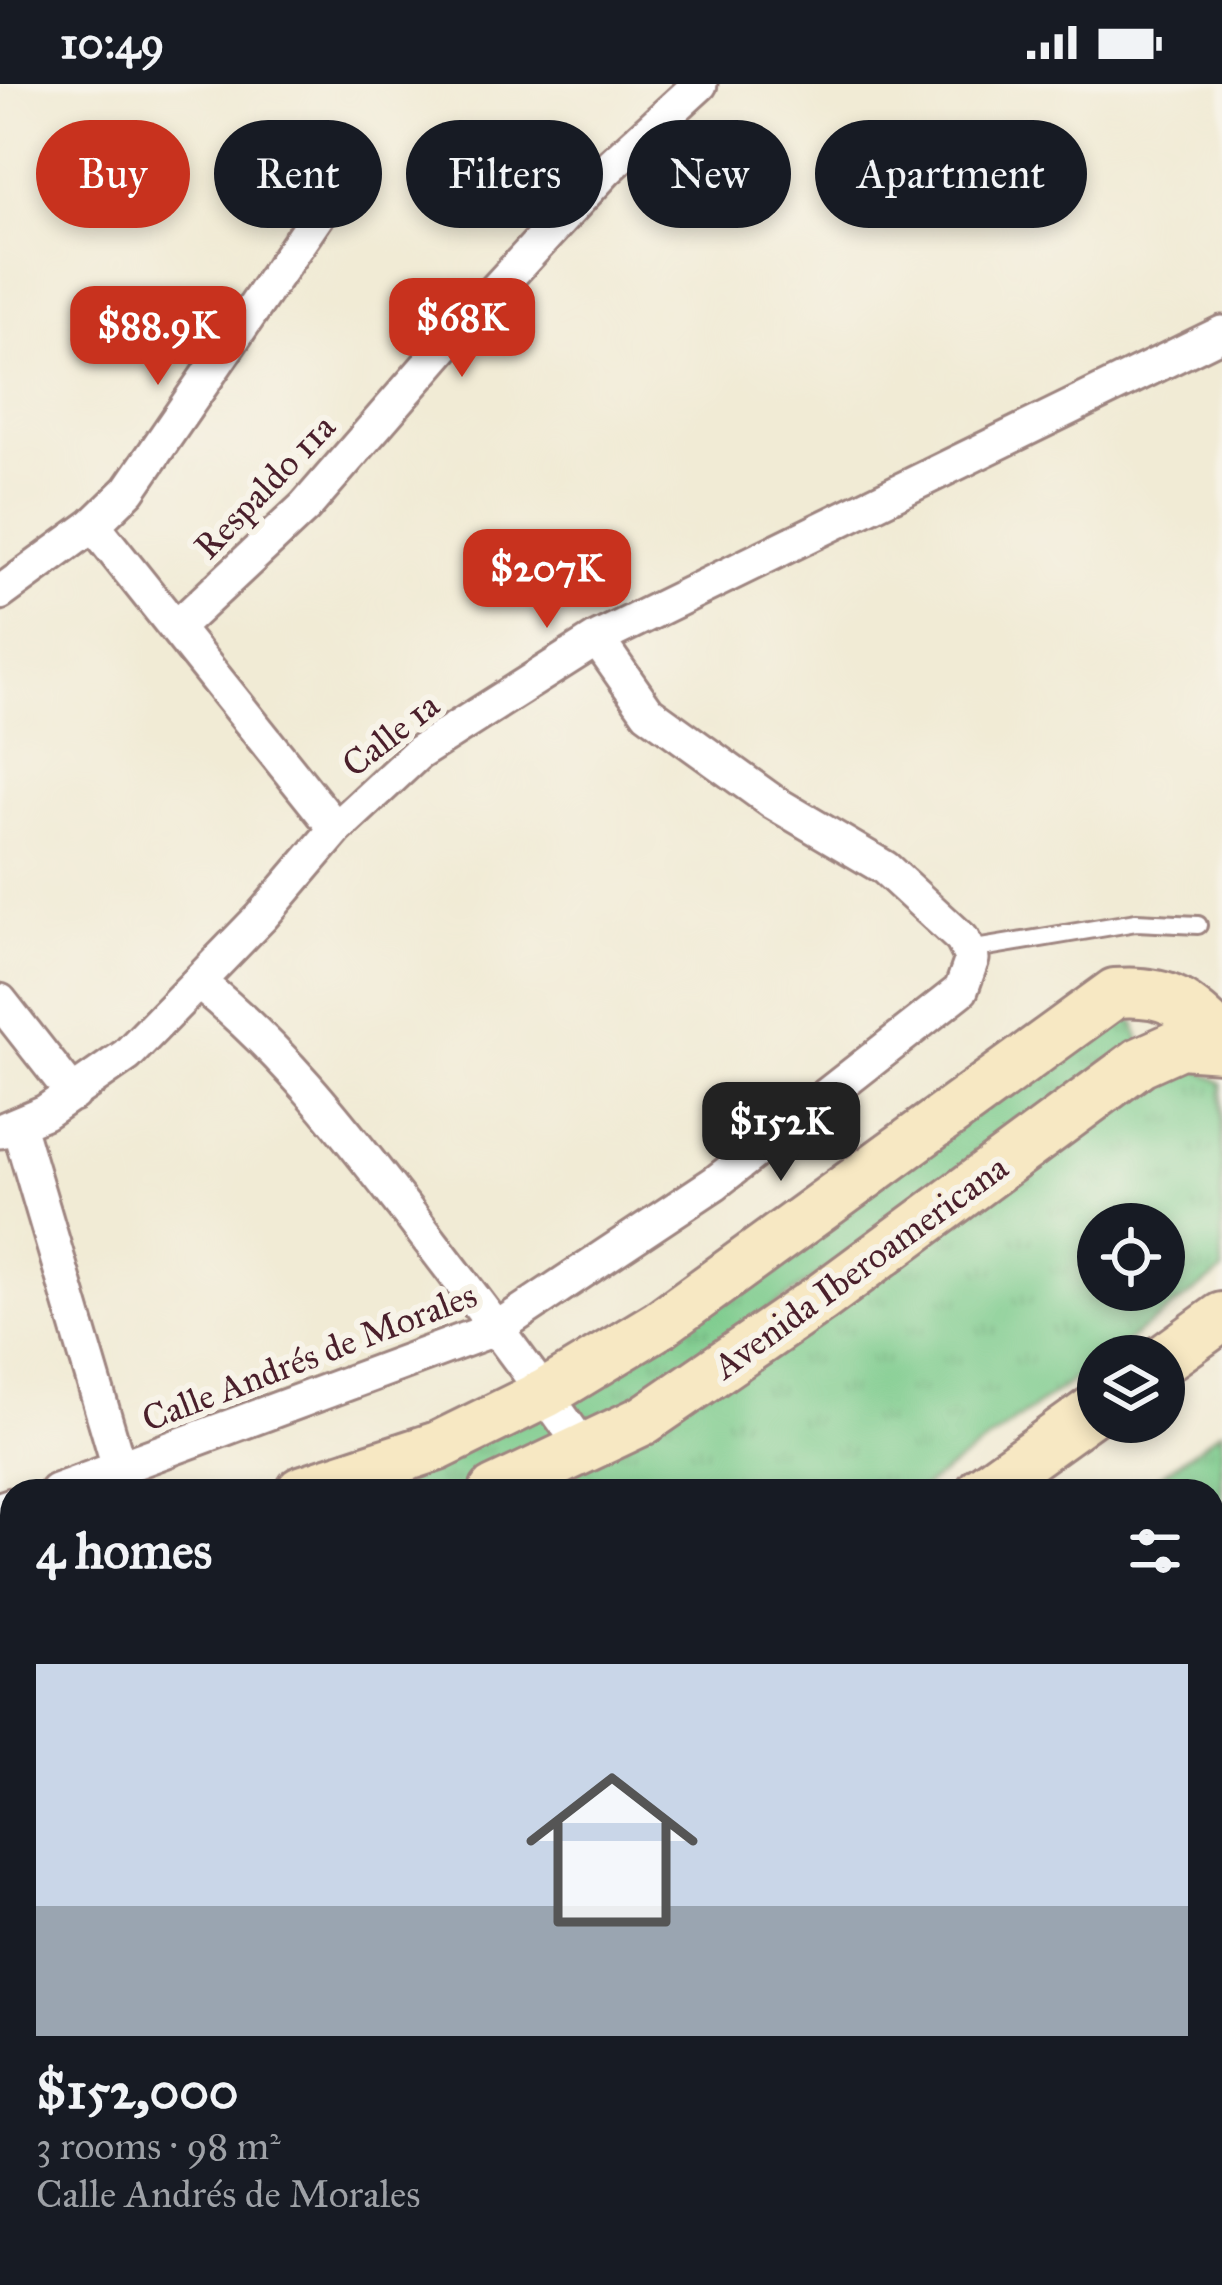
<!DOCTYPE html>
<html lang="en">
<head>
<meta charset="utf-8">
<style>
  body { margin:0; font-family:"IM FELL Great Primer",serif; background:#20242c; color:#f1f3f6; height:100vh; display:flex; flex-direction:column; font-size:45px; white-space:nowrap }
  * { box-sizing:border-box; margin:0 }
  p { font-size:39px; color:#9ea1a6 }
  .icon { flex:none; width:66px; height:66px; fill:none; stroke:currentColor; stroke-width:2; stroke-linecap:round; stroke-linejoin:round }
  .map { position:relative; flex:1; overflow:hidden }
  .details { position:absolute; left:0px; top:1395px; width:1224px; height:807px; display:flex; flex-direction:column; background:#171b24; border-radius:36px 36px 0 0; box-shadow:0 6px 18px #0003 }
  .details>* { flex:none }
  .hud { position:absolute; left:36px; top:36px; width:1152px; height:108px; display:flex; gap:24px }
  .tools { position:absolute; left:1077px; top:1119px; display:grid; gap:24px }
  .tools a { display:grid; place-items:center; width:108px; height:108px; border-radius:50%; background:#171b24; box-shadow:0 6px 18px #0003; font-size:60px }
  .price { position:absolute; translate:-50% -102px; padding:0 27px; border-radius:24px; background:#c8321e; color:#fff; font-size:39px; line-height:78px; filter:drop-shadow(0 3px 6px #0008) }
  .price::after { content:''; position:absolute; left:50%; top:72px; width:36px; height:27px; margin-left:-18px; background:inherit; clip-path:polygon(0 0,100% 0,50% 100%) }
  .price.active { background:#222; color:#fff }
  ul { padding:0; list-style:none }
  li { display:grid; align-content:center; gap:24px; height:636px; padding:0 36px }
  li span { display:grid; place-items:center; height:372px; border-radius:0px; color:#555 }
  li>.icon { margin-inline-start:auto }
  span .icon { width:216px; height:216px; fill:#fffc; stroke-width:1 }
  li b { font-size:51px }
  h2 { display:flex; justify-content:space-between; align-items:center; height:144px; padding:0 36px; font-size:51px }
  .chip { padding:0 42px; border-radius:54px; background:#171b24; box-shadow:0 6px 18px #0003; font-size:42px; line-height:108px }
  .chip.active { background:#c8321e; color:#fff }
  .status { display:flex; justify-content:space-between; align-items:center; height:84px; padding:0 60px; background:#171b24; direction:ltr }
  .status svg { height:33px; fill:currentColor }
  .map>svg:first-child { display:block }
</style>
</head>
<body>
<div class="status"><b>10:49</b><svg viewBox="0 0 49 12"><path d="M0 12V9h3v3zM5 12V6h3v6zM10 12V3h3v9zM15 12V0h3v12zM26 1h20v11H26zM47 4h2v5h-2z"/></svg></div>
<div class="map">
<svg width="1222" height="2201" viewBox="0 0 1222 2201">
  <defs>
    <pattern id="grass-tufts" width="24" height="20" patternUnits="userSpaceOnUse" patternTransform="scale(3)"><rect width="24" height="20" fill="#7bcb8c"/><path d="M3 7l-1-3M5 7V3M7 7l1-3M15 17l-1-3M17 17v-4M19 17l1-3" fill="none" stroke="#6cae79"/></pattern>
  </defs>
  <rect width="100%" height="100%" fill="#f7f3e8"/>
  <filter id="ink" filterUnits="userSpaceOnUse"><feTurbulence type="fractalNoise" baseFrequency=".00833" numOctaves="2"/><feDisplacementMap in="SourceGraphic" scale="24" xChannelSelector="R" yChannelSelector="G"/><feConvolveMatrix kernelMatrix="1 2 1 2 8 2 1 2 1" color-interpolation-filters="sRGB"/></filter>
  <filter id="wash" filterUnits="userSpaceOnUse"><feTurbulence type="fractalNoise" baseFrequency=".004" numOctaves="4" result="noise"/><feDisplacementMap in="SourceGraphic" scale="48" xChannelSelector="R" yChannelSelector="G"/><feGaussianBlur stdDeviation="2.7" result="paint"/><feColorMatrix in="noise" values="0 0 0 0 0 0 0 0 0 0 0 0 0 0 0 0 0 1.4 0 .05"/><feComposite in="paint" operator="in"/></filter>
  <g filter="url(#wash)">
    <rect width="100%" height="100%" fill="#f1ebd5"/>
    <path fill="url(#grass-tufts)" stroke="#62755c" stroke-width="3" fill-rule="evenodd" d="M1117 928 1135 939 1141 963 573 1364 470 1407H320L441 1369Z
      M1191 980 1222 999V1188L1106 1272H1098V1278L918 1407H546L1143 1000ZM1098 1140H1164V1206H1098Z
      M1222 1346V1441L1212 1450V1407H1139Z
      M1222 1459V1696L1212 1705V1468Z
      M12 1591V1802L0 1806V1595Z
      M12 1943V2190H108L95 2201H0V1947Z
      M1222 2046V2201H1055L1067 2190H1212V2056Z
      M132 2190H308L296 2201H121Z"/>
  </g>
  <g filter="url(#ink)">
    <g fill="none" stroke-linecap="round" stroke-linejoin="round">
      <defs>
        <path id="lane" d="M969 866 1136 838 1198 841
          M555 2190 559 2201
          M374 2201 386 2190
          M506 2201 519 2190"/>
        <path id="street" d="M93 441 336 745
          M0 509 93 441 129 406 330 113
          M178 542 305 423 457 248 606 86 700 0
          M198 898C284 966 347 1050 414 1136 472 1212 530 1287 584 1365
          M0 917 73 1010
          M18 1041 120 1386
          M0 1047 45 1028 127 971 261 833 336 745 418 669 597 555 1222 249
          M56 1407 497 1244 715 1099 961 906 972 875 962 855 885 784 773 718 648 628 597 555
          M0 1425 12 1421"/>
        <path id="secondary" d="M1164 1275 1222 1233
          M301 1407 438 1362 546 1309 660 1240 1115 909C1169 905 1185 920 1222 956
          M494 1407 644 1336 821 1214 1140 978 1180 960 1222 963
          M981 1407 1098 1323
          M0 1500 12 1497
          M0 1576 12 1572
          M0 1849 12 1845"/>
      </defs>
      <use href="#lane" stroke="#9e8580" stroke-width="22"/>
      <use href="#street" stroke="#9e8580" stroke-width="39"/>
      <use href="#secondary" stroke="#9e8580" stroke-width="54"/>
      <path stroke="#9e8580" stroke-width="6" stroke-dasharray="3 9" stroke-linecap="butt" d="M1212 1450 1222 1441
        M1212 1728 1222 1719
        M1212 1878 1222 1869
        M1212 2039 1222 2029
        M110 2201 121 2190
        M681 2201 694 2190
        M859 2201 871 2190
        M1035 2201 1047 2190"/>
      <use href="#lane" stroke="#fff" stroke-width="16"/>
      <use href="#street" stroke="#fff" stroke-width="33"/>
      <use href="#secondary" stroke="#f7e8c3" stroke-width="48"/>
    </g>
  </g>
  <g text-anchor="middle" stroke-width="12" stroke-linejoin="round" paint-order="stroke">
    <g font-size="36" fill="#4a1f2b" stroke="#f7f3e8">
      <text transform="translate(264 402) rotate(-46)" y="13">Respaldo 11a</text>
      <text transform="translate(390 650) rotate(-38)" y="13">Calle 1a</text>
      <text transform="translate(860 1182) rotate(-36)" y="13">Avenida Iberoamericana</text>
      <text transform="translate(309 1272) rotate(-21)" y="13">Calle Andrés de Morales</text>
    </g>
  </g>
</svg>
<div class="tools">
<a><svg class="icon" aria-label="locate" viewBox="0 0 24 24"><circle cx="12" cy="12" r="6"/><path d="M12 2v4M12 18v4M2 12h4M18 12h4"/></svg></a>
<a><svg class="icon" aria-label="layers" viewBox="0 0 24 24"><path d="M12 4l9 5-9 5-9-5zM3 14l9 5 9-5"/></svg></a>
</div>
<b class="price" style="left:462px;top:296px">$68K</b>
<b class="price" style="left:158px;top:304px">$88.9K</b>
<b class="price" style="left:547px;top:547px">$207K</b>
<b class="price active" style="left:781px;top:1100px">$152K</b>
<div class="hud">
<a class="chip active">Buy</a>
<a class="chip">Rent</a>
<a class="chip">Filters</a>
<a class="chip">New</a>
<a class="chip">Apartment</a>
</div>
<section class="details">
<h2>4 homes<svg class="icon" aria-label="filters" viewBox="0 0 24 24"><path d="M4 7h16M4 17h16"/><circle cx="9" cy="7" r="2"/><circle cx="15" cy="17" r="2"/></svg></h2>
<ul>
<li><span style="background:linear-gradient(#c9d6e8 65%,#9aa5b1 0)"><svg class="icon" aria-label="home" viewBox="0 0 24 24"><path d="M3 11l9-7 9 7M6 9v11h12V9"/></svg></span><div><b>$152,000</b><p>3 rooms · 98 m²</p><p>Calle Andrés de Morales</p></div></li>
</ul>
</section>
</div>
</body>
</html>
